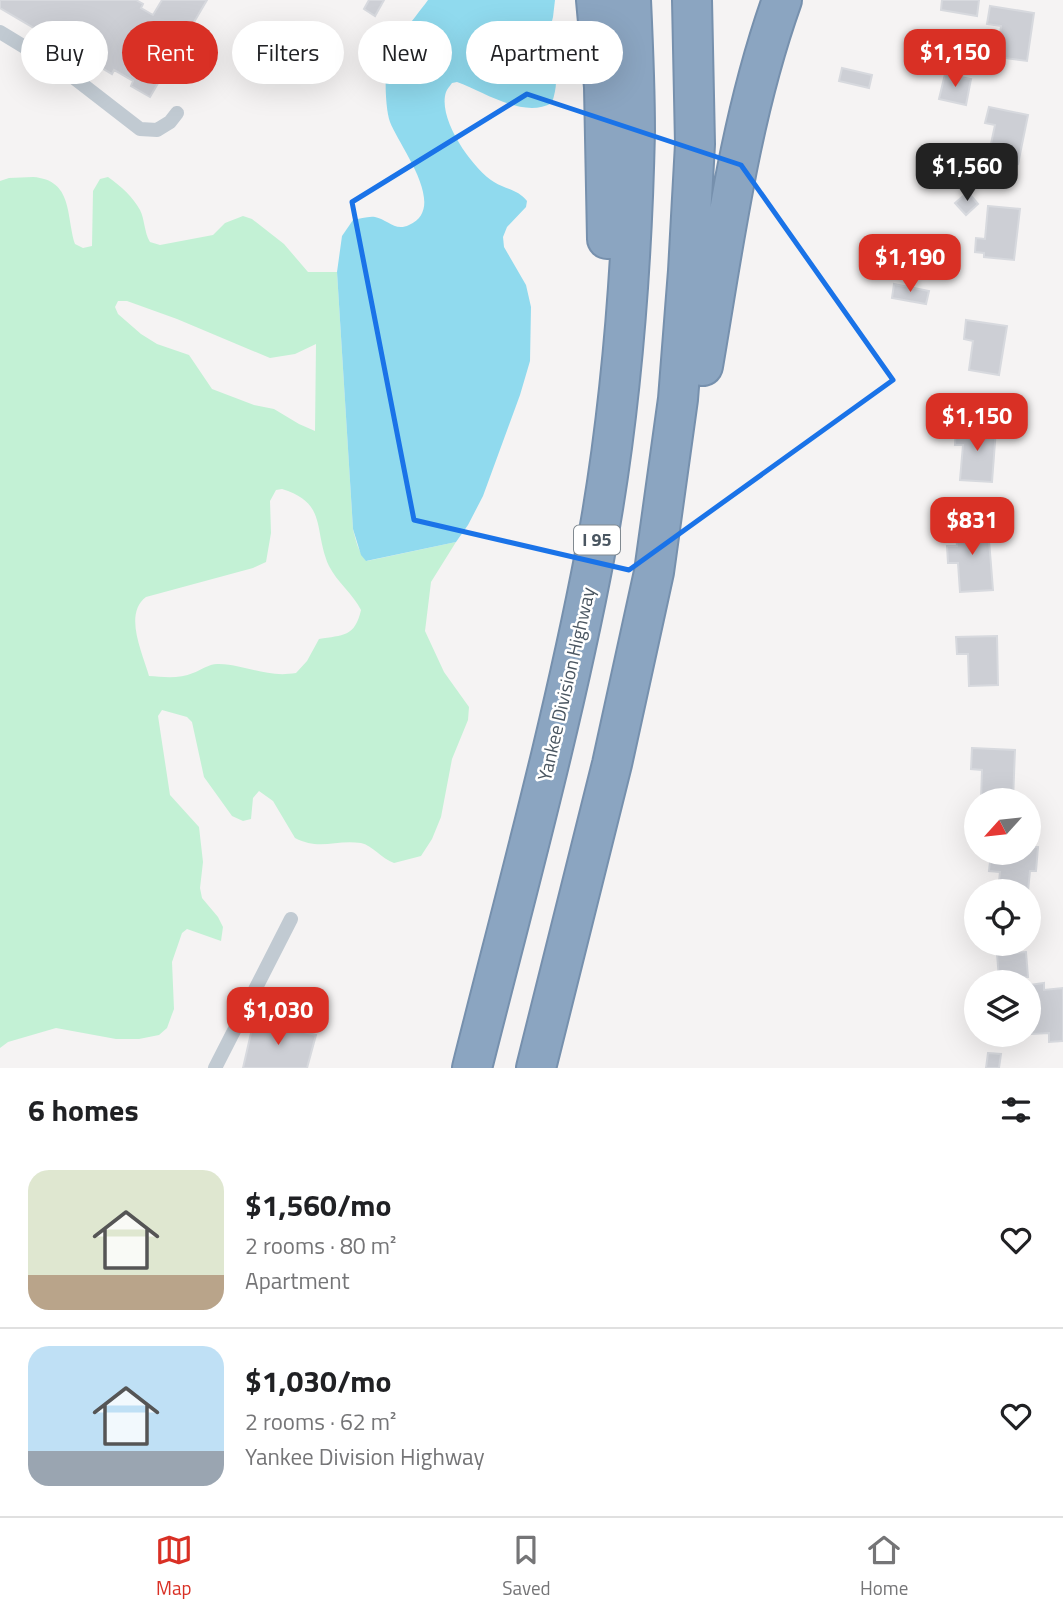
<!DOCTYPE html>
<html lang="en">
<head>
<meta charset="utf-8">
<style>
  body { margin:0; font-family:"Titillium Web",sans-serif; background:#f6f6f6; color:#202124; height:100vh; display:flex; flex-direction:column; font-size:26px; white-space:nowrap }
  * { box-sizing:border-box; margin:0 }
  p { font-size:23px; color:#757577 }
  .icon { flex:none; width:38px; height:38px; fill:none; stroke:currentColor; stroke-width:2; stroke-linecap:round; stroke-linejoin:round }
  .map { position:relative; height:1068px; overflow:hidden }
  .details { display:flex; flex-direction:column; background:#fff; flex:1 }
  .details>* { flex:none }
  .hud { position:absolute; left:21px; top:21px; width:700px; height:63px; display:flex; gap:14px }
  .needle { width:46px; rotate:243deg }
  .controls { position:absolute; left:964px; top:788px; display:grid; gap:14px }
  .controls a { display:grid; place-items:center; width:77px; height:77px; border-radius:50%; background:#fff; box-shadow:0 7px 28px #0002; font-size:35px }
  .price { position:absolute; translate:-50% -60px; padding:0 16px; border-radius:14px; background:#d93025; color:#fff; font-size:23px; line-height:46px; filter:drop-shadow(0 2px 4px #0008) }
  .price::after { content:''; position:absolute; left:50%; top:42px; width:21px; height:16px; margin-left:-10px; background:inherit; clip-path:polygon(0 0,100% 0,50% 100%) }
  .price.current { background:#222; color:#fff }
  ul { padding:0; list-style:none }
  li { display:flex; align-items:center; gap:21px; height:175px; padding:0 28px }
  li+li { border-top:2px solid #e0e0e0 }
  li span { display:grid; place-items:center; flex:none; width:196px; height:140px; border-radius:21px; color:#555 }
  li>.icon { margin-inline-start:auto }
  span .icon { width:84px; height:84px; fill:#fffc; stroke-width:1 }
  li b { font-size:30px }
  h2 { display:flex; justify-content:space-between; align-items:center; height:84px; padding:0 28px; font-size:30px }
  .tag { padding:0 24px; border-radius:32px; background:#fff; box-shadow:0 7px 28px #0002; font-size:24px; line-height:63px }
  .tag.current { background:#d93025; color:#fff }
  .menu { display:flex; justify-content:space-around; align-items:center; height:98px; border-top:2px solid #e0e0e0; background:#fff; font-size:19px; color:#757577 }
  .menu a { display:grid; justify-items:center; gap:4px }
  .menu .current { color:#d93025 }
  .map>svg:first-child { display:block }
</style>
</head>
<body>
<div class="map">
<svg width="1063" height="1068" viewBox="0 0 1063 1068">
  <rect width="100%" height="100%" fill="#f5f3f3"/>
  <path fill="#c3f1d5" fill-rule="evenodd" d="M33 177C73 180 66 215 75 244L83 248 92 246 93 191 100 179 108 177C121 186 133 197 140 210 145 220 144 232 150 242L160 245 213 235 225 223 243 216 252 219 284 244 308 272H337L353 529C356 541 358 552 367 561L456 542 431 582 425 631 444 672 469 707 468 720 452 759 441 817 432 839 421 856 394 863C382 859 372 845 361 843 336 839 320 851 295 838L273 801 259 791 253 798 251 819 243 821 232 816 204 777 192 722 187 717 162 710 158 716 170 795 199 827 203 862 200 888 202 898 218 917 223 927 221 941 187 929 182 933 172 962 174 1009 171 1017 167 1028 159 1035 139 1039H116L56 1028 8 1042 0 1048V181L9 178ZM118 301H127L177 319 270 358 295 354 316 344 315 431 299 424 274 409 254 405 212 389 189 355 157 344 141 334 118 314 115 307ZM282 489C328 503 313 530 329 566 337 582 353 594 361 610 355 637 343 635 319 639L307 661 296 673C266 678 247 665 219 664 210 663 201 670 193 673 180 679 163 677 149 676 143 654 123 614 146 597L253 568 266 562 271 533 270 501 276 490Z"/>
  <path fill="#90daee" d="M428 0H555L553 17 544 53C557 72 559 80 552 103 523 119 485 92 457 82L452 83C450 86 447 89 446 92 437 119 473 169 494 182 505 189 519 190 527 201L526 207 507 227 503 237 504 247 526 285 531 307 530 361 520 395 483 496 468 525 456 542 366 561 361 555 353 529 337 272 342 236 353 220C360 219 368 216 375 217 387 219 395 232 409 225 449 208 399 146 390 122 386 111 385 85 386 74 389 46 412 22 428 0Z"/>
  <path fill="#cdcfd5" stroke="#d7d9de" stroke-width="2" d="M0 0H136L143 4 141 8 153 15 162 0H207L150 97 131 86 133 81 114 70 112 74 0 8Z
    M369 0H384L375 16 364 9Z
    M942 0H979L977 16 941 10Z
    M990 6 1034 13 1027 61 997 57 1001 26 987 24Z
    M842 68 872 75 869 88 839 81Z
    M945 74 971 79 966 105 939 99Z
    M989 107 1028 115 1018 164 988 158 995 125 985 123Z
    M968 192 978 204 966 215 955 203Z
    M988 206 1020 209 1014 260 984 257V253L975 252 976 238 985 239Z
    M894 284 929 291 926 304 892 298Z
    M966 320 1007 326 999 375 969 370 973 341 964 339Z
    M956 426 996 429 992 482 960 480 963 445H955Z
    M983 521 985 541 989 540 993 590 960 592 958 563H948L947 546H957L955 523Z
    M997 636 998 685 969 686 968 654H957L956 637Z
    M972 748 1015 750 1013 800H981L982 770 971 769Z
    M1029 847H1038L1036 871H1030L1028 891H998L1000 872 989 871 991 852H1029Z
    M1026 952 1028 977 999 979 997 954Z
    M1044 983V990L1063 988V1041L1049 1042V1033L1032 1034 1029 985Z
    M304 997 322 1000 319 1017 301 1014Z
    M254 1020 316 1035 307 1068H243Z
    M988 1053 1001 1054 999 1068H986Z"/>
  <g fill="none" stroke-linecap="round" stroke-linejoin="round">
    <defs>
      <path id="motorway" d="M596 0 604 87 607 239
        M703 366C724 243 740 118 782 0
        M472 1068C515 897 562 727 595 554 621 415 632 272 635 131 635 87 633 43 631 0
        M536 1068 612 764 654 572 678 399 688 271 695 144 692 0"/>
    </defs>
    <use href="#motorway" stroke="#7690ad" stroke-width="42"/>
    <path stroke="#c1cad2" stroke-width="14" d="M0 32 69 74 140 129 157 130 170 122 177 113
      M215 1068 291 919"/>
    <use href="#motorway" stroke="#8ba5c1" stroke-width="38"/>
  </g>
  <path fill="none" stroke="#1a73e8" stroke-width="5" stroke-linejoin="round" d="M527 94 741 165 893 380 629 570 414 520 352 202Z"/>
  <g text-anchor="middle" stroke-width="5" stroke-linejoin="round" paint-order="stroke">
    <rect fill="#fff" stroke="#808990" stroke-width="2" x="574" y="525.5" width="46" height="29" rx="5"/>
    <g font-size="18" font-weight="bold" fill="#4a5661">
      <text x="597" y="546">I 95</text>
    </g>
    <g font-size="19" fill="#4a5661" stroke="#fff">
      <text transform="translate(566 684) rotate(-77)" y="7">Yankee Division Highway</text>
    </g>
  </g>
</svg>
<div class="controls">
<a><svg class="needle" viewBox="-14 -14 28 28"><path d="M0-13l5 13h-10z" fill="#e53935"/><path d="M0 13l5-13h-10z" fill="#757577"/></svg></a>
<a><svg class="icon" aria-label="locate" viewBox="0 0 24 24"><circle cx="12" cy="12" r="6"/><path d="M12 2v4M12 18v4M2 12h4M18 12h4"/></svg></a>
<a><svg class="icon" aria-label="layers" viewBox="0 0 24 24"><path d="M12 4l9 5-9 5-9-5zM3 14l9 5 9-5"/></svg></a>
</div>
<b class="price" style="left:955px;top:89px">$1,150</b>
<b class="price current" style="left:967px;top:203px">$1,560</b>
<b class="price" style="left:910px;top:294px">$1,190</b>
<b class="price" style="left:977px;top:453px">$1,150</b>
<b class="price" style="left:972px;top:557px">$831</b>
<b class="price" style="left:278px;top:1047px">$1,030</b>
<div class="hud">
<a class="tag">Buy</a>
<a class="tag current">Rent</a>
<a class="tag">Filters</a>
<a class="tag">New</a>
<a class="tag">Apartment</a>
</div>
</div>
<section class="details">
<h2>6 homes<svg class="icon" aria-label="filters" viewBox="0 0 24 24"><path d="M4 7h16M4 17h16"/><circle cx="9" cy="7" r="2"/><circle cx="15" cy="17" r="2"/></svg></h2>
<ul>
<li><span style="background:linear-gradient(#dfe7d0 75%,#b9a48a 0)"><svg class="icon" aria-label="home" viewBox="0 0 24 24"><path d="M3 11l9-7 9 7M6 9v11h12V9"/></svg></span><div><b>$1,560/mo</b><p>2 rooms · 80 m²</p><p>Apartment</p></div><svg class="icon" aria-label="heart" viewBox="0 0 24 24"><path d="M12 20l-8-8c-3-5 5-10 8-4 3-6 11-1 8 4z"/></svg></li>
<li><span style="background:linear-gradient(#bfe0f5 75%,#9aa5b1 0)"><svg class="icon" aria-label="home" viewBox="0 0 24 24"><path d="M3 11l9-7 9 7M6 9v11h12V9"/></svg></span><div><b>$1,030/mo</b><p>2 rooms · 62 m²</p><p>Yankee Division Highway</p></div><svg class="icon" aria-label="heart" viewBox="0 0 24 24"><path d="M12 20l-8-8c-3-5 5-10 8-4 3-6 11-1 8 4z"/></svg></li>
</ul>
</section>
<nav class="menu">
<a class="current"><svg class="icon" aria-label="map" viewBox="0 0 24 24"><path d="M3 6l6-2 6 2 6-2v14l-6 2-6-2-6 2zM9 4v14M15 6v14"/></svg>Map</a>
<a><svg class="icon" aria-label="saved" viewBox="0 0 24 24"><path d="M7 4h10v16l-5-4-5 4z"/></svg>Saved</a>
<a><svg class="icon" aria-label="home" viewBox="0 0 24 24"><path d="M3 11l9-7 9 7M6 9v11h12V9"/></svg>Home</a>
</nav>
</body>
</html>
